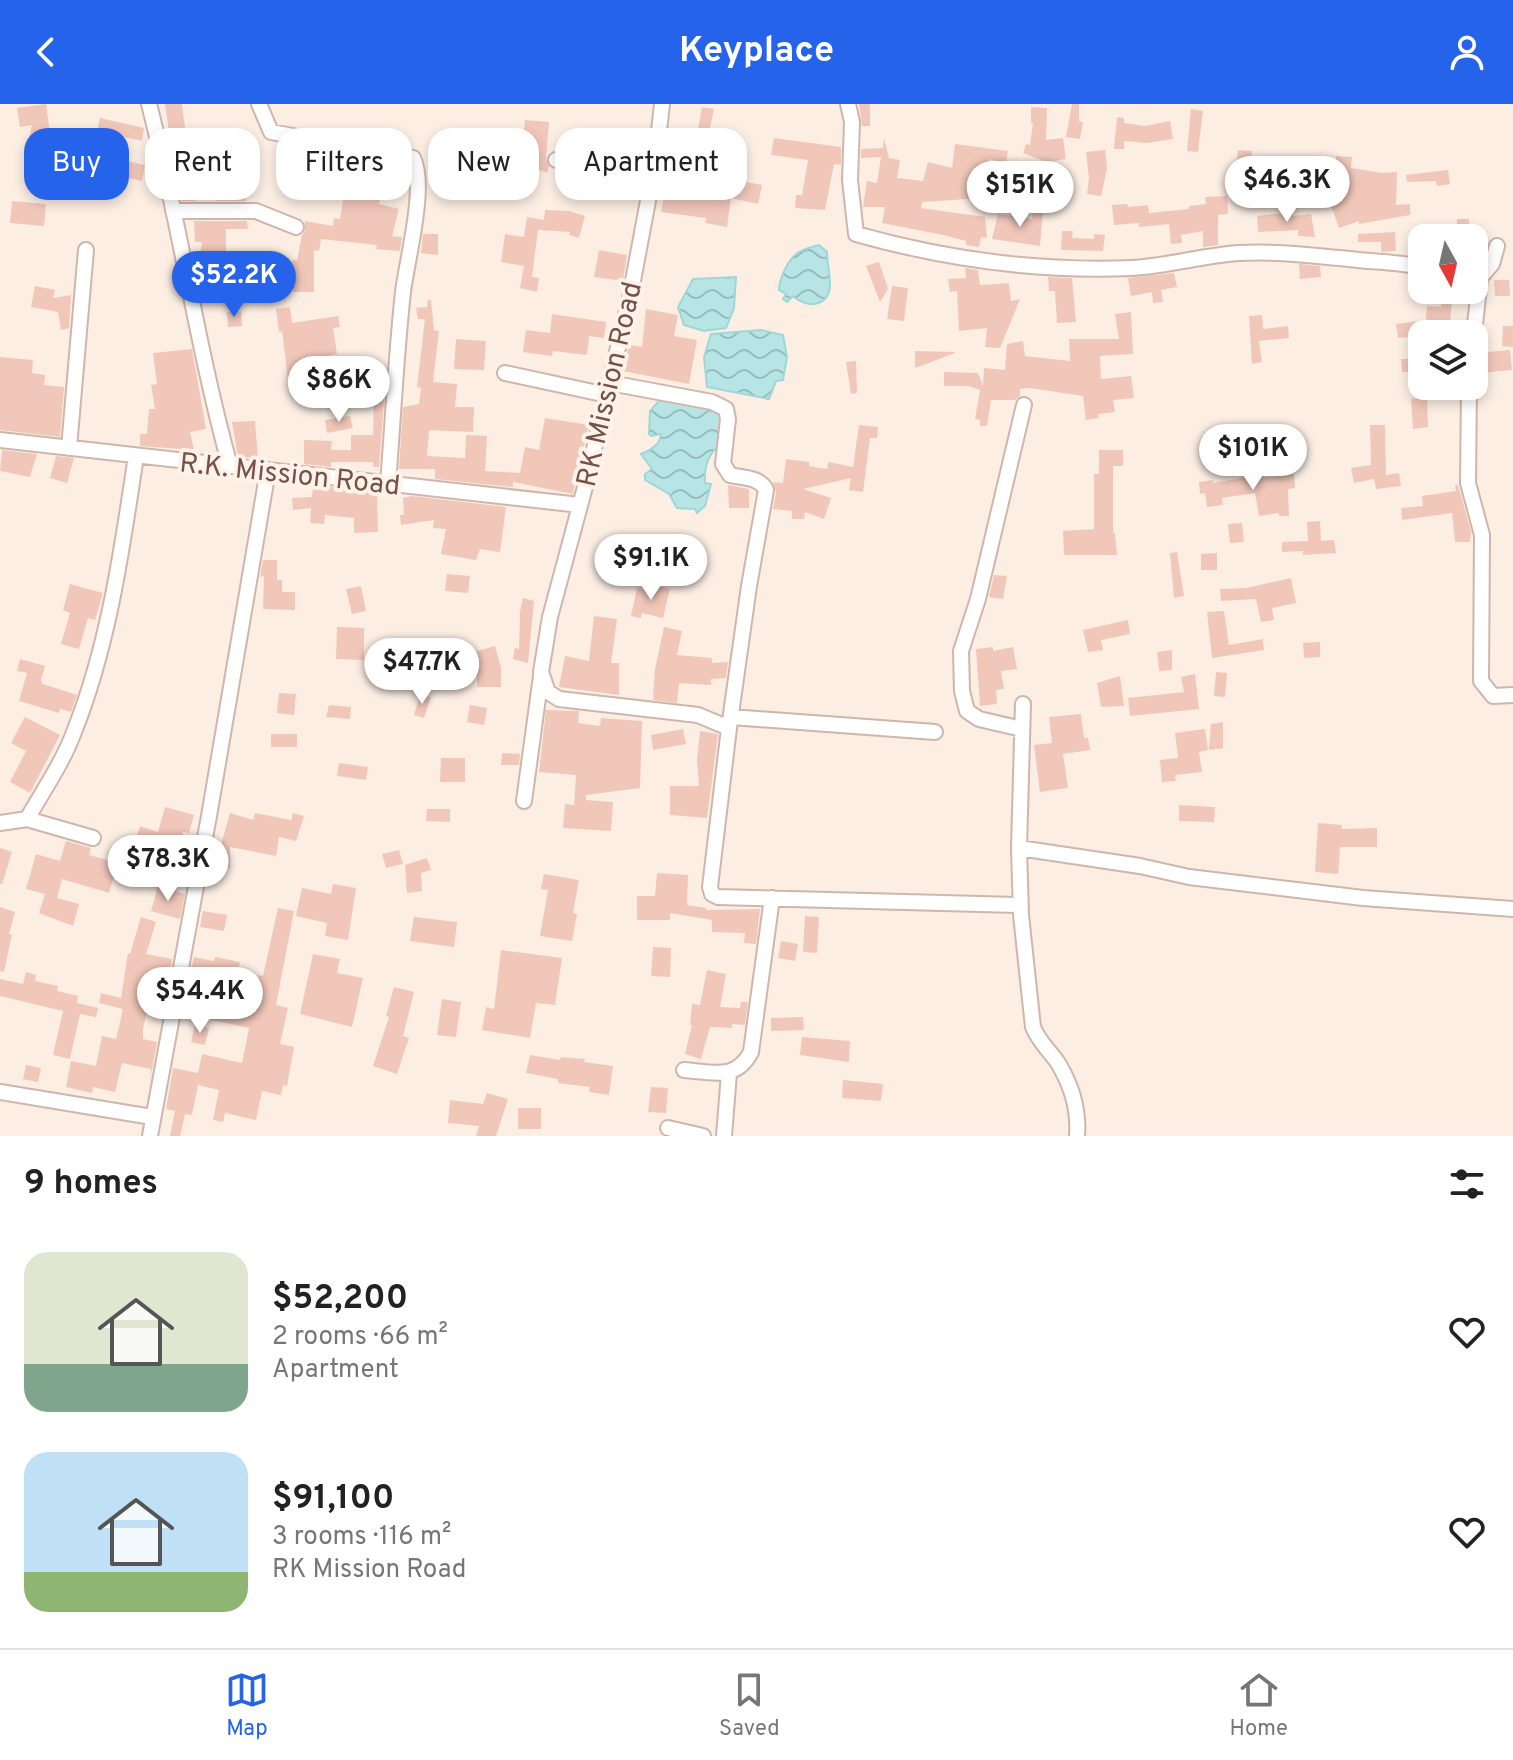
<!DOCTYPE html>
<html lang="en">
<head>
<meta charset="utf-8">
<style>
  body { margin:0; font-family:Overpass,sans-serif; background:#f6f6f6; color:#222; height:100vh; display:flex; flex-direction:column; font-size:30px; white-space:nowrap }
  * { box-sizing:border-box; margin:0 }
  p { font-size:26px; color:#767676 }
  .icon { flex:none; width:44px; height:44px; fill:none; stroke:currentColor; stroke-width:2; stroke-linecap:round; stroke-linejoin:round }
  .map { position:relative; height:1032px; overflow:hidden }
  .drawer { display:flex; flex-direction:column; background:#fff; flex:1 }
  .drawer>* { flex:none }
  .hud { position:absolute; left:24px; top:24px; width:800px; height:72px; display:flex; gap:16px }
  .needle { width:52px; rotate:172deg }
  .controls { position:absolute; left:1408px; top:120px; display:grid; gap:16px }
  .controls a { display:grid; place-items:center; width:80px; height:80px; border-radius:16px; background:#fff; box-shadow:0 4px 12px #0003; font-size:40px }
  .price { position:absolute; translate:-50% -68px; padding:0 18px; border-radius:28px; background:#fff; color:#222; font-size:26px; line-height:52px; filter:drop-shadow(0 2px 4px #0008) }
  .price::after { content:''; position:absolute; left:50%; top:48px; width:24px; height:18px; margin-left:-12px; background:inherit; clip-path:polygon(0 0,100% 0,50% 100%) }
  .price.active { background:#2563eb; color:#fff }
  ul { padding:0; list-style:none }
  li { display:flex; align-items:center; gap:24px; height:200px; padding:0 24px }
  li span { display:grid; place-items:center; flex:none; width:224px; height:160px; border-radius:24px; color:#555 }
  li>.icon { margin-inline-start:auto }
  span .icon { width:96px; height:96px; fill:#fffc; stroke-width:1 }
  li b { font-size:34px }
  h2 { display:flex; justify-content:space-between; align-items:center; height:96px; padding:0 24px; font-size:34px }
  .pill { padding:0 28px; border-radius:24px; background:#fff; box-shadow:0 4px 12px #0003; font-size:28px; line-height:72px }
  .pill.active { background:#2563eb; color:#fff }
  header { display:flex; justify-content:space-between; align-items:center; height:104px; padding:0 24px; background:#2563eb; color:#fff; font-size:36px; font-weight:700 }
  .menu { display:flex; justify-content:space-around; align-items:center; height:112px; border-top:2px solid #e0e0e0; background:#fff; font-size:22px; color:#767676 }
  .menu a { display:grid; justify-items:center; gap:4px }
  .menu .active { color:#2563eb }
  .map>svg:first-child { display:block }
</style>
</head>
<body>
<header><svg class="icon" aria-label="back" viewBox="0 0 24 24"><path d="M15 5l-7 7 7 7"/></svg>Keyplace<svg class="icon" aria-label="person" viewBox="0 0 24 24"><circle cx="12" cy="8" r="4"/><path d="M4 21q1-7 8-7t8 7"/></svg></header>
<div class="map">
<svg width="1513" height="1032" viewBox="0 0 1513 1032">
  <defs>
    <pattern id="water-waves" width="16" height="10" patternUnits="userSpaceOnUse" patternTransform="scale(2)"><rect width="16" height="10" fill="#b7e5e5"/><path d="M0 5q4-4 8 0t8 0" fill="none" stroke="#99bcbc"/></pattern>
  </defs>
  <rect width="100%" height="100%" fill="#fceee3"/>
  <path fill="url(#water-waves)" stroke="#9ed7d7" stroke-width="2" d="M819 141 827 148C827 158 830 170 830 180 830 203 807 205 793 192L787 198 783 195 786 190 779 186C779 176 787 158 795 151 801 145 812 143 819 141Z
    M736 173 734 204 726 224 704 227 684 221 678 203 693 175Z
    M761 226 783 231 787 253 783 276 776 277 769 295 707 283 704 253 711 230Z
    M677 296 711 302 723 311 720 340C708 351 704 362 705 379L711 380 705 402 697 409 695 405 677 404 669 390 645 376V370L652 365 641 350C651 346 660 341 661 330L651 332 649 330 650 307 659 297Z"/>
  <path fill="#f1c7ba" d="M46 0 50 30 86 37 81 59 26 48 32 21 20 23 17 4Z
    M165 0H182L186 32 181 33 186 60 174 62Z
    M859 0H870V22H862Z
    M1072 0H1079V17L1083 18 1080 35 1066 33Z
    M702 3 714 5 706 42H695Z
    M1031 3 1047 4 1046 36 1063 34 1066 55 1047 58 1023 49 1026 40 1030 41 1033 19H1031Z
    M1191 5 1203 7 1198 48 1187 47Z
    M1117 13 1124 14V19L1145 22 1170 17 1173 35 1147 39 1124 37V45H1114Z
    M100 14 144 24 142 37 97 27Z
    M525 16 549 18 546 55 549 63 547 69 537 65 538 62 521 59Z
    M774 34 841 43V61L834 60 825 106 795 104 796 91H802L808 56 771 51Z
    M884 34 889 54 900 56 897 74 923 77 928 58 952 64 955 40 1008 47 1006 59 989 55 987 65H981L986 66 983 78 984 94 922 98 921 104 985 113 987 134 981 133 979 143 966 141V137L943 131 882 119 885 103H863L867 77 877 79 881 53 861 54V45L883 44Z
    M716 46 738 48 735 76 762 81 758 100 731 94 727 123 705 119 706 114 661 108 665 86 707 92 710 71H713Z
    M1105 46 1107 65 1101 92 1087 90 1089 74 1086 48Z
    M1238 46 1252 47 1250 71 1294 72V94L1255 92V82L1235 83Z
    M1336 52 1352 53 1351 64 1382 69 1397 68 1396 101 1410 100V111L1359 120V117L1339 124 1328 93 1322 92 1324 74H1320L1321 63H1336Z
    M113 54 145 61 142 77 109 70Z
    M81 66H100V78H81Z
    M1448 66 1450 80 1437 82 1436 77 1407 78 1406 71Z
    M193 69 195 97H182L179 70Z
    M1006 70 1037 77 1034 94 1002 88Z
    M245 83 246 97H216L215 86Z
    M345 84 381 90 379 100 399 105 392 132 402 133 400 147 376 145 377 141 321 135 319 147 314 146V188H293V180L198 167 202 138H195L194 117H247L248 125H226V149L293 158V156H297L302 131 305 126V117L333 122 334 114 340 115Z
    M1227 92 1228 110 1218 111V141L1203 143V127L1181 131 1182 139 1171 140 1169 120 1139 123V119L1114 121 1112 101 1127 100 1128 103 1148 101 1149 109 1189 105V102L1206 100 1205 93Z
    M12 97 46 100 44 122 10 119Z
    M1033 104 1043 106 1040 142 992 135 998 110 1032 115Z
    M545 106 569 107 585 112 579 134 569 131 570 128 538 126 532 173 539 174 537 188 520 184 524 162 501 158 505 130 524 133 527 113 544 116Z
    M1293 108V112L1311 110 1315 133 1298 132V126L1258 128 1257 112Z
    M1457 115H1469V134H1456Z
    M1062 127H1073L1072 134 1094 135V130L1105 131 1103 147 1061 146Z
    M1395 128 1396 147 1381 148V138H1358V130Z
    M423 130H438V151L421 149Z
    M599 146 627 151 623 177 594 173Z
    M879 158 888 185 880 198 866 162Z
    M1299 160 1320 162 1321 173 1300 175Z
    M965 164 978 166 980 181 1009 179 1011 197 1020 195 1000 244 985 243 987 224 959 227 957 187 950 188 948 175 966 174Z
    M1174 169 1177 183 1161 186 1163 198 1153 199 1152 188 1131 192 1128 174Z
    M1048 173 1072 174 1076 218 1057 219 1055 187H1049Z
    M1494 176H1509L1510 192H1495Z
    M35 182 55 186 53 194 71 191 69 224 61 226 58 208 31 203Z
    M892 182 908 184 904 217 887 215Z
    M1428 186H1469L1467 198 1452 196 1450 219 1438 218V230L1398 234 1396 220 1426 216 1427 202 1441 203 1442 194 1427 192Z
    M428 196H431L434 226 439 227 433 278 457 280 455 303H474L473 328 429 326 427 352 465 354 466 331 487 332 485 367 520 369 525 343 539 346 545 314 589 321 573 390 513 378V383L435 375V365H399L403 303 419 300 421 284 417 283 425 215H418L416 204 427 203Z
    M290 203 292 219 338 212 340 223 333 224 337 250 304 257 307 282 289 283 282 227 279 228 276 205Z
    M646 205 678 211 674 232 697 236 689 280 623 267 629 241 642 243Z
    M241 207 242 222 228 223 227 208Z
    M1131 208 1133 250 1100 252 1101 275 1131 272 1134 294 1113 296 1115 308 1098 310 1099 314 1086 316 1083 292 1030 284 1020 285V292L1015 296H991L987 322H980V316L975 315 980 286 968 282H944V268L978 269 983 282 984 264 1005 266 1007 240 1023 237 1025 252 1070 257 1069 235H1119L1115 210Z
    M552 210 606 218 604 234 589 232 587 251 553 247 552 252 523 248 526 226 550 229Z
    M1262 211 1263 225 1288 222 1289 234 1259 237 1262 258 1252 260 1249 212Z
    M1503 222H1513V243L1502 242Z
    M456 235 486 237 484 266 454 265Z
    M192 245 206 325 190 328 194 346 140 342V330H147L149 305H155L151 281 157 280 153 249Z
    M1510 246 1512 266 1479 269 1477 249Z
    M915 247 955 248V249L915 264Z
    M0 253 33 256 32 269 45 271 44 281 64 283 60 333 0 326Z
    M1422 254V267L1402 268 1401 255Z
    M856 257 857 289 851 290 846 258Z
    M374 284H385L379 363H373V358H331V363L304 360V336L332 337 331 346H351V331H373Z
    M1427 294 1428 323 1413 325 1411 295Z
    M350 312 353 324 327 329 325 316Z
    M255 317 258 354 238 353 232 318Z
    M859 321 878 323 877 334H870L863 388 849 386 851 374 803 385 831 394 824 415 805 408 804 415H792V407L773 405 776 388 773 378 783 379 786 355 809 358V362L827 365 828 358 853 363Z
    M1370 321H1385L1386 371 1399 369 1401 382 1376 385 1374 375 1354 379 1351 364 1371 361Z
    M1245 330 1249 350 1227 354 1223 334Z
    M2 346 37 350 30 373 0 367Z
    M1099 346H1123V362H1113V429H1115L1117 451H1064L1063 427 1094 425V370H1099Z
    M56 352 74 354 67 379 50 374Z
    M1262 366 1263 374 1294 370 1295 384 1288 385 1289 412H1279V409L1259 412 1255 389 1222 394 1223 401 1207 403 1205 389 1200 390 1199 378 1213 376V379L1248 373 1247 368Z
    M313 381 377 388 378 428 354 429V414L325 411 324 420 310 419 311 404 293 406 292 394 312 393Z
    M728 381 749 385V404H729Z
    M1455 381H1458L1471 427 1470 438H1455L1452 409 1402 416 1401 404 1423 402 1422 392 1456 387Z
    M412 392 506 403 500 448 480 445 476 456 441 450 446 425 433 424 434 416 401 421 400 411H404L403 394Z
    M1320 417 1321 437 1334 436 1336 449 1303 451V447L1282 448V438L1308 437 1307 418Z
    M1242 419 1244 438 1230 439 1228 420Z
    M1177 448 1184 492 1174 494 1170 449Z
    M1217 449V466H1201V450Z
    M263 456H277V476H282V488H295V506L263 505 264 472 260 473Z
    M447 470 470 472 468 489 445 487Z
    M994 471 1007 472 1003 495 989 493Z
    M1291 474 1296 499 1272 504 1274 516 1261 518 1256 495 1221 497 1220 485 1246 484Z
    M70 480 103 489 95 516 88 514 79 545 61 540 70 509 63 506Z
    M653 481 670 485 663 514 642 509 641 514 631 512 637 484 652 487Z
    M361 482 366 507 352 510 346 485Z
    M523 494 534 497 528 559 513 555 515 544 519 545 520 508Z
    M1224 507 1229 541 1263 535 1264 546 1212 554 1207 508Z
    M594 512 617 515 611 559H619V591L559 583 565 552 589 557Z
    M1128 516 1130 530 1101 536 1103 546 1088 548 1083 526Z
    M337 523 364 524V556L336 555Z
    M664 523 682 527 677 551 712 554V559L728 558 726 574 711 575V581L679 579 677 599 653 596 655 565Z
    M1320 538V553L1304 554 1303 539Z
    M495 542 501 564V583H477V547Z
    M993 543V547L1013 543 1017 565 1001 567 1004 585 996 586 997 600 980 602 976 545Z
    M1172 546V566L1159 567 1157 548Z
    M20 555 45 562 41 577 43 580 77 591 71 608 60 605 59 609 19 597 27 569 17 567Z
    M404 567 441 579V583H416L400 579Z
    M1216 568 1227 569 1225 593 1214 592Z
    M1195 570 1199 605 1130 612 1128 594 1184 588 1181 573Z
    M1120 572 1124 602 1101 603 1097 579Z
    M279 589 296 590 294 611 277 609Z
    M420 591 431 593 424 614 414 611Z
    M329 601 351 603 350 615 326 613Z
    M470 601 487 604 484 621 467 618Z
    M546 606 579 607 578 619 600 622 601 614 642 617 640 684 586 691V696L613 698 611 727 563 724 565 700 574 701 576 671 539 668Z
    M1081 610 1084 634H1088L1090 646 1063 650 1068 684 1040 688 1034 641 1052 639 1049 613Z
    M25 613 60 631 30 689 10 678 26 647 11 639Z
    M1223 618V644L1209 646 1211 620Z
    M683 625 686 640 653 646 651 631Z
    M1205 625 1208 646 1199 648 1202 668 1175 671 1176 677 1162 678 1160 656 1178 654 1175 629Z
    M700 627 718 630 707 714 670 711V682H693V685L694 682H699L697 656Z
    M271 630H297V643H271Z
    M502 649 520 650 519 661H501Z
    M441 654H465V678H440Z
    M339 659 368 663 366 676 337 672Z
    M1179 701 1215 703 1214 718 1179 717Z
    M165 703 194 711 189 729 183 728 176 753 134 741 140 722 158 728Z
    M427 705H450V718L426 717Z
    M230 709 253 716 255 709 291 716 293 709 304 712 296 737 279 733 276 752 230 743V764L209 765 213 748H219Z
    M1318 719 1342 721V725L1377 724V743H1340L1338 770 1315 768Z
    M66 737 91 744 89 751 118 759 109 789 62 775 57 794 79 800 73 822 39 809 45 790 26 785 36 750 60 757Z
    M0 744 12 748 2 780H0Z
    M399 746 403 760 386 764 382 750Z
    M427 754 431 766 421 769 422 787 407 789 405 761Z
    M657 769 688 771 687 801 706 804V806L760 805 756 840 744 839 745 829 712 828V816L670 809V816H637V792H655Z
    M544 770 579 776 573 809 577 810 572 837 540 832 548 786 541 785Z
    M333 780 356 784 348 836 325 832 327 819 296 812 302 784 331 790Z
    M158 782 185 790 180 815 151 807Z
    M0 803 15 808 9 830 12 831 4 868 0 867Z
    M278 804 294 807 276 901 288 904 280 940 294 943 287 982 283 981 281 991 262 987 256 1016 225 1009 223 1018 213 1016 219 986 198 981 192 1011 185 1010 180 1032H170L175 1007 166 1005 173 964 198 969 202 950 242 959 249 924 211 916 220 873 191 866 194 853 214 857 215 853 240 858 233 892 253 897 258 871 263 872Z
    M203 807 227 811 224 827 200 823Z
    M805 812 819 813 817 849 803 848Z
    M141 813 156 818 146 850 172 855 166 888 152 884 143 925V935L157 938 150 977 151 965 122 959 115 988 93 983 92 989 66 983 71 957 96 962 102 932 116 935 123 905 99 899 101 889 121 894 128 849 130 850Z
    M414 813 457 818 454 843 410 837Z
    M781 837 798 840 795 857 778 854Z
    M653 843 671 844 670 873 651 872Z
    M501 846 562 854 555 901 536 899 530 934 482 926 486 903 494 905Z
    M313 850 340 855 337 869 363 874 352 923 300 910Z
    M707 866 726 870 720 903 740 904 741 898H748L745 921 732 920V924L710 923 701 955 685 950 692 921H690L692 900 700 901Z
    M26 868 36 871 35 877 58 882 57 887 78 892 77 899 98 904 96 913 80 910 70 955 53 951 63 907 0 892V875L23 880Z
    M394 883 414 888 403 932 409 934 397 970 373 962 389 913 386 912Z
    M442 895 461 898 456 933 437 931Z
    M803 913 804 926 771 927V914Z
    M195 921 209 924 205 941 191 938Z
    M802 933 850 937 849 958 800 951Z
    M530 951 560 956 561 953 585 955 584 958 613 962 609 991 589 988 590 983 558 979V975L526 969Z
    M26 961 41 964 38 978 23 975Z
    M843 976 883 980 881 997 842 994Z
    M651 983 668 984 666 1009 648 1008Z
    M487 989 508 995 496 1032H476L479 1022 448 1019 450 996 483 1000Z
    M518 1004H541V1025H518Z"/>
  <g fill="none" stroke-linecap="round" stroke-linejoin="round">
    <defs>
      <path id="street" d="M149 0C180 120 197 243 230 362
        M259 0 271 28 413 54C427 82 407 155 403 188 396 252 393 316 388 380
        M662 0 656 54 630 193 585 383 550 513 541 568 548 588 559 595 698 611 729 624 710 783 712 790 718 793 1020 801
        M848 0 852 18 850 76 856 130C945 155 1039 168 1132 164 1169 162 1204 151 1240 149 1277 147 1313 152 1349 155 1373 158 1398 158 1422 163
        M556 56 652 77
        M173 107H256L296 123
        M1474 173 1480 174 1492 160 1497 142
        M1474 230 1480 174
        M505 269 607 291
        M610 279 712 298 726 305 728 315 723 360 730 371C743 374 760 373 766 386L749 482 729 624
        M1469 282 1468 379 1482 431 1481 577 1493 592 1513 591
        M0 336 580 401
        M69 344 86 146
        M1023 600 1019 744 1021 811 1033 923C1039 938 1049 946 1058 959 1072 982 1079 1006 1077 1032
        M731 613 935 628
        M1022 625 979 615 967 607 962 587 961 547 978 495 1024 301
        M524 697 541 572
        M27 715 93 734
        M0 719 27 715C43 687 63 658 74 628 109 540 122 445 136 352
        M1019 744 1140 762 1189 773 1363 794 1513 805
        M684 966C712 968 736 977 751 948L772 794
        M0 988 152 1013
        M668 1024 703 1032
        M150 1032 209 712 268 366
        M724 1032 729 969"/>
    </defs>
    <use href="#street" stroke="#cfb6ac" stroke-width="18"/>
    <use href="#street" stroke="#fff" stroke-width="14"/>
  </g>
  <g text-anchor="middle" stroke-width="8" stroke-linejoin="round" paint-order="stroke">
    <g font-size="28" fill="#745149" stroke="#fff3e9">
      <text transform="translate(608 280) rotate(-77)" y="10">RK Mission Road</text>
      <text transform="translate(290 369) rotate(6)" y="10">R.K. Mission Road</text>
    </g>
  </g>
</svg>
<div class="controls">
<a><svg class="needle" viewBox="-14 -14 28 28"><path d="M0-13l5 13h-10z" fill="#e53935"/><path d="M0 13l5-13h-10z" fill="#767676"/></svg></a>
<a><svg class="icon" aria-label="layers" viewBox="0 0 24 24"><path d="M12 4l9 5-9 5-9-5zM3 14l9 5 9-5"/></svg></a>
</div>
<b class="price" style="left:1287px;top:120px">$46.3K</b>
<b class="price" style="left:1020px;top:125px">$151K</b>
<b class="price active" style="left:234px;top:215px">$52.2K</b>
<b class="price" style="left:339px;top:320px">$86K</b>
<b class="price" style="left:1253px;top:388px">$101K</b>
<b class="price" style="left:651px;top:498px">$91.1K</b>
<b class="price" style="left:422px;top:602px">$47.7K</b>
<b class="price" style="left:168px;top:799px">$78.3K</b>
<b class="price" style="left:200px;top:931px">$54.4K</b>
<div class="hud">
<a class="pill active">Buy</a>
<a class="pill">Rent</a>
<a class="pill">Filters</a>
<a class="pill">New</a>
<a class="pill">Apartment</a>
</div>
</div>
<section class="drawer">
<h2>9 homes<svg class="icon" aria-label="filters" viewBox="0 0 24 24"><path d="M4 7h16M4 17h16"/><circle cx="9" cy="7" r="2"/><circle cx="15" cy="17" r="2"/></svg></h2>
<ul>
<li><span style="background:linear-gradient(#dfe7d0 70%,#7fa58c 0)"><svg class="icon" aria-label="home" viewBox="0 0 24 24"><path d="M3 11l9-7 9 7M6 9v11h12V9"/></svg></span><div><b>$52,200</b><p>2 rooms · 66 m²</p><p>Apartment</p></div><svg class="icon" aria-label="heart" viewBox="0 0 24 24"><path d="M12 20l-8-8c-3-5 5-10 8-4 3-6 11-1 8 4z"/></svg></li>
<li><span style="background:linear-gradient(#bfe0f5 75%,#8fb573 0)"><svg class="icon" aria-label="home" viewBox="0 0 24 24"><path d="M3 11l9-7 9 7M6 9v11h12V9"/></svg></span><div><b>$91,100</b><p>3 rooms · 116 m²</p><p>RK Mission Road</p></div><svg class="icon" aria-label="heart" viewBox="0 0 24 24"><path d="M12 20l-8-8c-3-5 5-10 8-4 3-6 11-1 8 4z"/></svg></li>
</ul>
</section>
<nav class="menu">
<a class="active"><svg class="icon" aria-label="map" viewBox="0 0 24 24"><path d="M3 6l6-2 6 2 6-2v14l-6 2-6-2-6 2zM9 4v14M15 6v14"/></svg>Map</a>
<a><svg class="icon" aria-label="saved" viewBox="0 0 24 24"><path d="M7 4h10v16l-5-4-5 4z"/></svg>Saved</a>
<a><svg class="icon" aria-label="home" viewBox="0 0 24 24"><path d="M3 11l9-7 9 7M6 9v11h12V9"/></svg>Home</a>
</nav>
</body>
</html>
